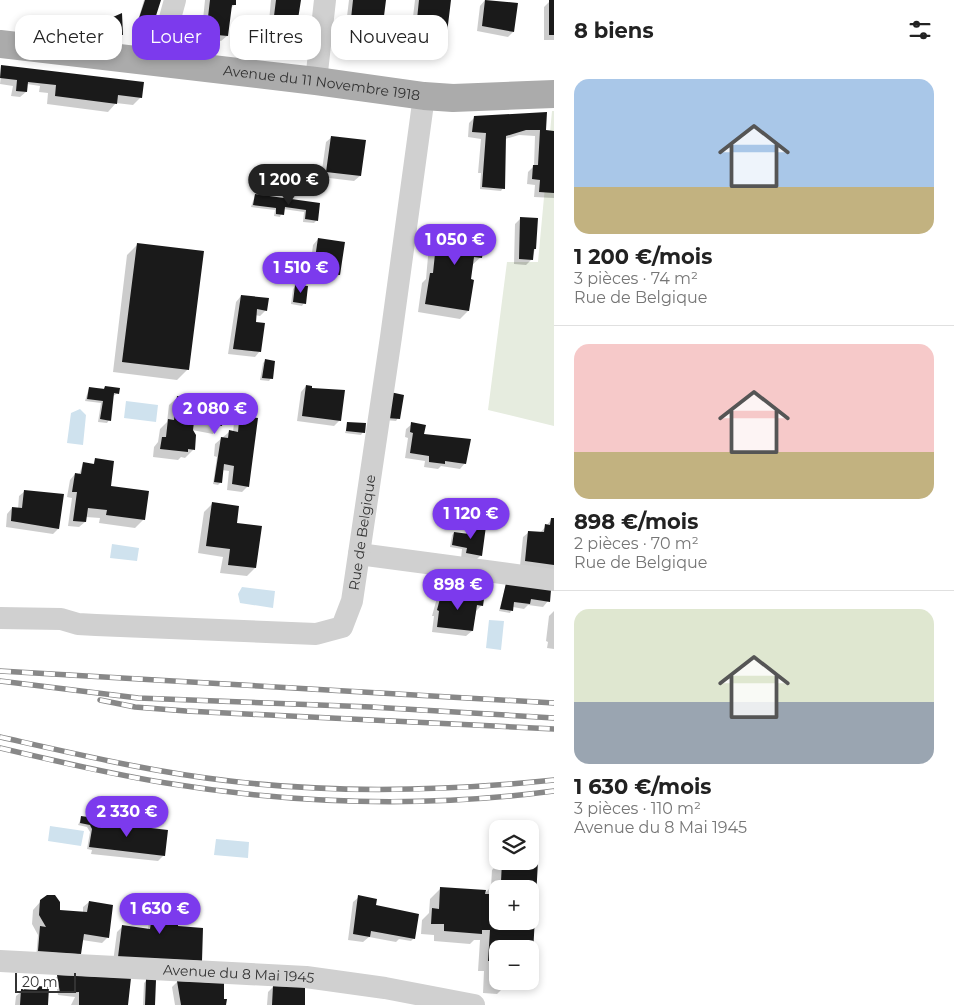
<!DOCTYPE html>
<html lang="fr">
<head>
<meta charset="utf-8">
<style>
  body { margin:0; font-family:Montserrat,sans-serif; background:#f6f6f6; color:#222; height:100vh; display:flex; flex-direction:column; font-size:19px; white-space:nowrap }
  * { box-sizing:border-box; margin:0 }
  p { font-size:16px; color:#767676 }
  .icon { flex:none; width:28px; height:28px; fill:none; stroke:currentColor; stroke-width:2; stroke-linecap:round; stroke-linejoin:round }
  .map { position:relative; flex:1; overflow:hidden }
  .sheet { display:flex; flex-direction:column; background:#fff; width:400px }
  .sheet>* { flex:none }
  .top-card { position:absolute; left:15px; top:15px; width:464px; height:45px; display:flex; gap:10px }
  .fabs { position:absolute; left:489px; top:820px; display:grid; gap:10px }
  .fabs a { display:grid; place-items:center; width:50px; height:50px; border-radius:10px; background:#fff; box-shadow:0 2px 8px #0003; font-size:25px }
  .scale { position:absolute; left:15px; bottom:12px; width:61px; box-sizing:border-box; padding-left:5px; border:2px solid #333; border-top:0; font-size:14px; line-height:18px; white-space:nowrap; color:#333; -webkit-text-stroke:4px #fff; paint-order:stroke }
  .price { position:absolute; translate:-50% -42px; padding:0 11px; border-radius:18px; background:#7c3aed; color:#fff; font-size:16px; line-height:32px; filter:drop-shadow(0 1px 2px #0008) }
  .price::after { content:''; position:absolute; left:50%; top:30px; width:15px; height:11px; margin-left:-8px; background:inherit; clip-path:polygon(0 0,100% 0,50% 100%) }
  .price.current { background:#222; color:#fff }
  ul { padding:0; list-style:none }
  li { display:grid; align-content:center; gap:10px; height:265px; padding:0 20px }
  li+li { border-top:1px solid #e0e0e0 }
  li span { display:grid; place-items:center; height:155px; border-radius:15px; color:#555 }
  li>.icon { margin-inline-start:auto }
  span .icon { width:90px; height:90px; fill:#fffc; stroke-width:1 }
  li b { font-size:21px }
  h2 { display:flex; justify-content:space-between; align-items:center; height:60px; padding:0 20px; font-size:21px }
  .tag { padding:0 18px; border-radius:15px; background:#fff; box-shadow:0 2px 8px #0003; font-size:18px; line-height:45px }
  .tag.current { background:#7c3aed; color:#fff }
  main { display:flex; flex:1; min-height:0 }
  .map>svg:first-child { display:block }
</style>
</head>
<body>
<main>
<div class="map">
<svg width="554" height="1005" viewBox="0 0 554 1005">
  <rect width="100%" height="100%" fill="#fff"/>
  <path fill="#e6ecdf" d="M552 111H554V426L488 410 507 262H538Z"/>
  <path fill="#cfe2ee" d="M126 401 158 405 156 422 124 418Z
    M80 409 86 415 83 445 67 443 71 413Z
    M112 544 139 548 137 561 110 558Z
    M242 587 275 591 273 608 240 603 238 594Z
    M489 620 504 621 501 650 486 648Z
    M50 826 84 831 81 846 48 841Z
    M216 839 249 842 248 858 214 855Z"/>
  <path fill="#0003" fill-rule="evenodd" d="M144 0H159L150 24 138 20Z
    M205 0H235V4L230 9 227 36 221 41 201 39Z
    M271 0H299L297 19 292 24 269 21Z
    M349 0H384L381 31 375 37 345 33Z
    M415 0H450L446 32 441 38 411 34Z
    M485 0 513 32 508 37 477 31 480 6Z
    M550 1H554V40H544V7Z
    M96 26 121 35 119 37 92 34Z
    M2 66 141 97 133 105 116 103 108 112 47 104 48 93 39 92 40 86 27 84 26 92 20 97 11 96 13 86 0 84Z
    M546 113 545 132H554V198L534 197 535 185 527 184 528 172 534 166 535 136 519 135 505 139 503 188 501 191 480 189 481 173H478L481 139 468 137 469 123 475 117Z
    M332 137 360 176 354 181 321 177 326 142Z
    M255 195 319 204 316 221 314 223 303 222 304 212 283 209 280 217 274 216 275 210 251 207Z
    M521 218 535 249 532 259 526 265 514 264 515 224Z
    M458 225 481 257 471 266 468 311 460 319 418 312 422 283 426 279 430 234 438 226 455 228Z
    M318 239 339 275 333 280 309 277 313 245Z
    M138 244 188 369 177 380 113 372 127 255Z
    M296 286 304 303 302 306 291 304 293 289Z
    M241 296 266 310 260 316 255 315V324L260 351 255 357 228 354 236 302Z
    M265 361 271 378 269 381 260 380 263 363Z
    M306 386 340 420 334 426 297 421 301 392Z
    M89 388 118 389V393L113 396 109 420 107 423 98 422 101 403 85 401Z
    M388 396 398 418 396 421 385 420Z
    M178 397 242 417 248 486 242 492 227 490 229 471 222 470 220 483 218 485 213 484 217 457 214 456 215 444 229 432H233L234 423 222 421 221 425 213 434 192 430 193 450 185 458 181 457 178 460 153 457 154 447 158 442 160 429 167 422 169 405Z
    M348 424 363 432 361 435 345 433Z
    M412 424 423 435 465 463 460 469 441 466 438 469 424 467 425 461 405 458 408 438 405 437 406 429Z
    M95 460 109 487 144 519 135 528 99 523 100 518 86 517 85 522 79 527 68 526 72 498 67 497 70 480 75 474 79 475 83 463 93 465Z
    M25 491 62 495 58 529 53 534 6 527 7 514 12 508 18 509 19 496Z
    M212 504 255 568 247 576 220 573 223 557 198 553 204 512Z
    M552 519H554V571L520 566 523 537 529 532 540 533Z
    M471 525 481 555 475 561 461 559 462 549 450 547 452 535 454 533 465 535Z
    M506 585 548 601 543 607 528 605 524 609 513 607 510 613 499 611Z
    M442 592 476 599 482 605 476 611 472 631 466 636 432 632 434 616H432L437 598Z
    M554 611V649L547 648 548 642 546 641 549 616Z
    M82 817 98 826 164 855 158 861 91 854 92 850 87 849 90 832 87 827 78 825Z
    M501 861 536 862 530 977V949H498V981H526L519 988 504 987 497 994 483 993 484 971H478L480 940H474L470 944 434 941V935L421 934 422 920 429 913 430 899 441 888 484 894 491 887 492 870ZM498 889H530V921H498Z
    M359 897 375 906 414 938 411 941 399 939 396 942 369 937 363 942 348 940 353 902Z
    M41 901 58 911 83 913V907L89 902 107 938 102 943 82 940 80 953 71 962 36 959 38 935 32 924 33 910Z
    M159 902 176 927 113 962 117 932 123 926 148 930 149 919 122 915 123 906 126 904 154 907Z
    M58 976 127 1005H71L75 997 58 995 55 978Z
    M147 980 154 1005H143L144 983Z
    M177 982 225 1005H175L172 987Z
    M39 987 47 1005H15L16 996 22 991H34Z
    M273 987 303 1005H267L268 992Z"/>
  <path fill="#1a1a1a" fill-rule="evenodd" d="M145 0H161L154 22 139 18Z
    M210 0H236V5H232L228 36 206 34Z
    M276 0H301L298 19 274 16Z
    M353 0H386L382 32 350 28Z
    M419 0H451L447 33 416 29Z
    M485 0 518 3 514 32 482 26Z
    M549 0H554V35H549Z
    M122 13 123 35 94 32 95 25Z
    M1 65 144 82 142 98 118 95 117 104 55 96 56 85 28 82 27 92 16 91 17 80 0 78Z
    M547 112 546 130 554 131V193L539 192 540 180 532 179 533 165H538L540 130H526L506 136 505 189 482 187 486 133 472 132 474 116Z
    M331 136 366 140 361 176 326 172Z
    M255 194 320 203 318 221 305 219 306 210 285 207 284 215 276 214V208L253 205Z
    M520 217 538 218 536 249H534L533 260 519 259Z
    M457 224 487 228 482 258 474 257 471 279 474 280 469 311 425 304 430 273H433L438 225 457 227Z
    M318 238 345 242 340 275 313 272Z
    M137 243 204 251 189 370 122 362Z
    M295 285 308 286 306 304 293 302Z
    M241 295 269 298 267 311 257 309 256 322 265 323 261 352 233 349Z
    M265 359 275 361 273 379 262 378Z
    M306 385 312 386V388L345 390 341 421 302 416Z
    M105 386 120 388 119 394 114 393 111 421 100 419 103 401 87 399 89 387 104 389Z
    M390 392 404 395 400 419 387 418Z
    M177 396 245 405 244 416 258 418 249 487 232 484 234 466 224 464 222 483 214 482 221 437 228 438 229 430 238 432 239 421 223 419 222 426 194 422 193 430 196 435 195 450 188 449V452L160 449 162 437H166L168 419 174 420Z
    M347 422 366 423 365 433 346 431Z
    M411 422 426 425 424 434 471 439 466 464 445 461V464L429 462V456L410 453 413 433 410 432Z
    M95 458 114 461 111 486 149 491 145 520 106 515 107 510 88 508 86 522 73 521 77 492H72L75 473 81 474 83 462 94 464Z
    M24 490 64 494 59 529 11 521 12 507 22 508Z
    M212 502 239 506 237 523 262 526 256 568 228 565 230 549 206 546Z
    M551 518H554V565L525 561 528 531 544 532 545 524 550 525Z
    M470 524 486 526 482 556 466 553 467 548 452 545 454 532 469 534Z
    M506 583 551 590 550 602 531 599 530 604 514 602 513 611 500 609Z
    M442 591 478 596 477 598 484 599 483 606 477 605 473 631 437 627 439 611 437 610Z
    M81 816 101 819 100 822 168 830 165 856 89 847 92 829 90 825 80 823Z
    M502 861H538L532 972 530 949H498V981H509V984L493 983 494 961H488L490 930H482V934L444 931V924H431L432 908 439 909 440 887 486 890 485 894H493L494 882H501ZM498 889H530V921H498Z
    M47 895H55L60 902V910L87 912 89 901 113 905 109 938 84 934 81 954 38 951 40 926 46 927 39 915 40 900Z
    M358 895 377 899 376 905 419 914 415 939 371 931 370 937 353 934Z
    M158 901 178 902V926L203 928 202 961 118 957 122 925 150 929 152 917 124 913 125 902 158 906Z
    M57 975 131 978 128 1005H79V992L60 993Z
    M146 979 156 980 155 1005H145Z
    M177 981 224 983V999H227L226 1005H181Z
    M38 986 49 987 48 1005H20L21 989 37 990Z
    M273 986 305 987V1005H272Z"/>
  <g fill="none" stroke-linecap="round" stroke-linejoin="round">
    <g stroke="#d0d0d0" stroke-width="22">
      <path d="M158 62 175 0"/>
      <path d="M316 81 325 0"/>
      <path d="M359 554 554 580"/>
      <path id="s1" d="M0 618 61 619 78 624 96 625 316 634 342 627 352 601 391 337 424 96"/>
      <path id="s2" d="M0 961 306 977 385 988 474 1005"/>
    </g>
    <path stroke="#ababab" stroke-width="28" id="s3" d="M0 44 316 81 424 96 453 98 554 94"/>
    <defs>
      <path id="rail" d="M0 671 554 703
        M0 681 138 698 371 707 554 718
        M100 700 135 707 186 711 554 729
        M0 737C76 754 152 772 230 781 338 794 446 791 554 780
        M0 748C55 761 110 774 166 783 294 804 426 808 554 791"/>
    </defs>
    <use href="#rail" stroke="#888" stroke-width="5.5"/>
    <use href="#rail" stroke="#fff" stroke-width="4" stroke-dasharray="11" stroke-linecap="butt"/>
  </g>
  <g text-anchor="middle" stroke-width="5" stroke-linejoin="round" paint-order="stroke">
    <g font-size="14" fill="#333" stroke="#fff">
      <text dy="5" stroke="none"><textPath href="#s3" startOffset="324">Avenue du 11 Novembre 1918</textPath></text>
      <text dy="5" stroke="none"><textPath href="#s1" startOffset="441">Rue de Belgique</textPath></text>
      <text dy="5" stroke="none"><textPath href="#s2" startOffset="239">Avenue du 8 Mai 1945</textPath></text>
    </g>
  </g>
</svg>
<div class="fabs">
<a><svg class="icon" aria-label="layers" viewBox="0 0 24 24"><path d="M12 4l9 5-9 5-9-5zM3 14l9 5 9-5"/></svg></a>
<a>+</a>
<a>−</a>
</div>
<div class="scale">20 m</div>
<b class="price current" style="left:289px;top:206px">1 200 €</b>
<b class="price" style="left:455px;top:266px">1 050 €</b>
<b class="price" style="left:301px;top:294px">1 510 €</b>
<b class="price" style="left:215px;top:435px">2 080 €</b>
<b class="price" style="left:471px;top:540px">1 120 €</b>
<b class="price" style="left:458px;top:611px">898 €</b>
<b class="price" style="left:127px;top:838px">2 330 €</b>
<b class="price" style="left:160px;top:935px">1 630 €</b>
<div class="top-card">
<a class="tag">Acheter</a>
<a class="tag current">Louer</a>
<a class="tag">Filtres</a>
<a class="tag">Nouveau</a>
</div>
</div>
<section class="sheet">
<h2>8 biens<svg class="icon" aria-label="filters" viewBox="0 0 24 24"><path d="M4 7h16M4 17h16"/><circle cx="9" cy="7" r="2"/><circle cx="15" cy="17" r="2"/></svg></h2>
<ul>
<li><span style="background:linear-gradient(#a9c7e8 70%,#c2b280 0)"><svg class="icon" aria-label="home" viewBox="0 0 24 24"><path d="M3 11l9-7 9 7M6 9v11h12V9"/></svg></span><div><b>1 200 €/mois</b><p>3 pièces · 74 m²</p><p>Rue de Belgique</p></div></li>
<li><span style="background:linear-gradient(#f6c9c9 70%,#c2b280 0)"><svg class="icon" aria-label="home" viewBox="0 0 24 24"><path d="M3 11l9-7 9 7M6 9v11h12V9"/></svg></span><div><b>898 €/mois</b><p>2 pièces · 70 m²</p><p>Rue de Belgique</p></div></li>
<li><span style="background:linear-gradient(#dfe7d0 60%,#9aa5b1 0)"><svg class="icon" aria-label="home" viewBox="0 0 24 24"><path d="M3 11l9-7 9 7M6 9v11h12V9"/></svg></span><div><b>1 630 €/mois</b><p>3 pièces · 110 m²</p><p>Avenue du 8 Mai 1945</p></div></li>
</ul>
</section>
</main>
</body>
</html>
